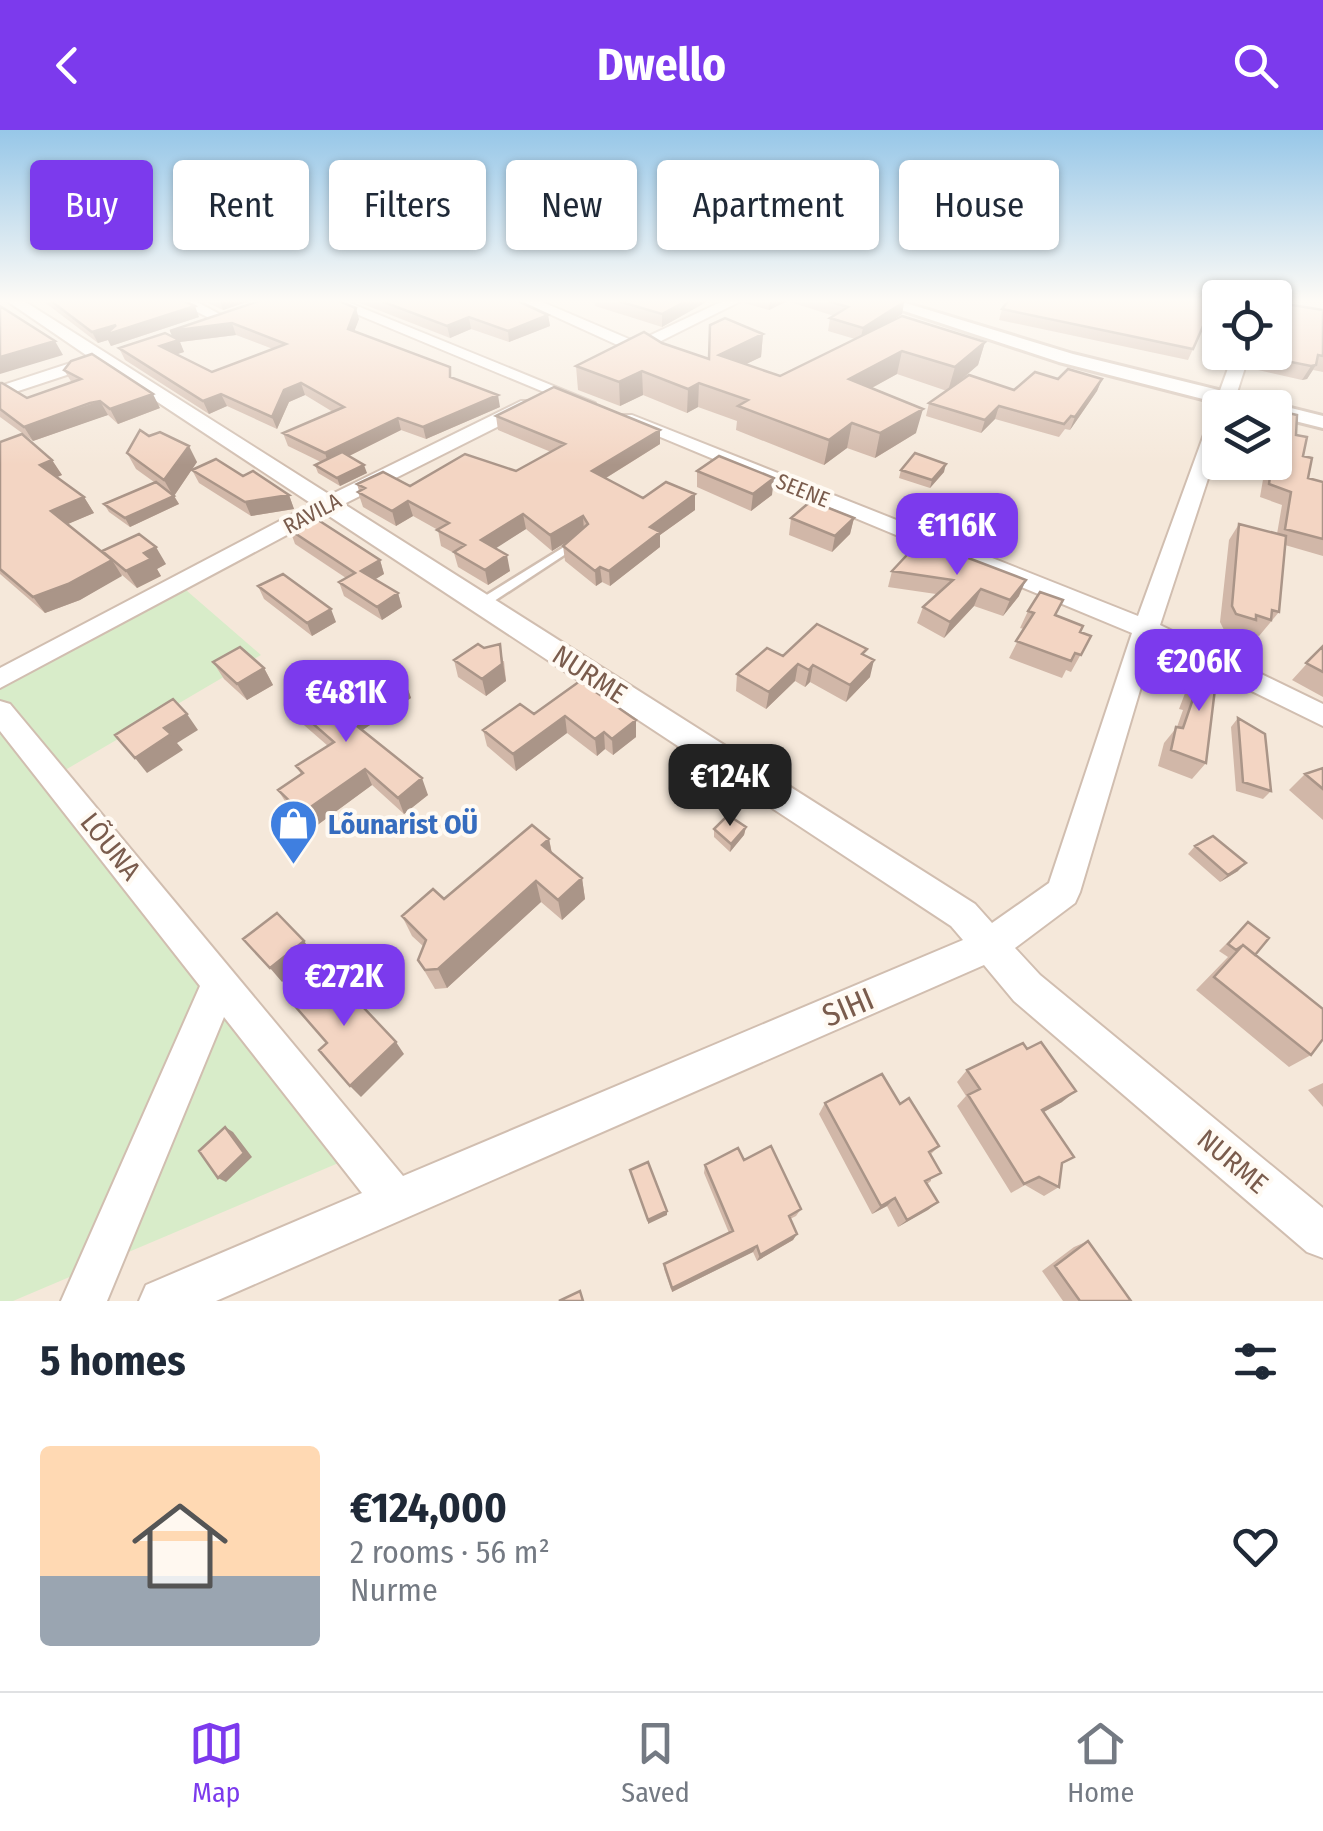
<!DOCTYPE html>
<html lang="en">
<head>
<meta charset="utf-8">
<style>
  body { margin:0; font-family:"Fira Sans Condensed",sans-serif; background:#f6f6f7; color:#1f2937; height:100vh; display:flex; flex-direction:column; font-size:38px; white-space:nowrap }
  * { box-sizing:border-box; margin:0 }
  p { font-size:32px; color:#747a83 }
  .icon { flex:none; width:55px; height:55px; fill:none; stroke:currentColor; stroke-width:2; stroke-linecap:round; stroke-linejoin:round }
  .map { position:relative; height:1171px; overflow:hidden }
  .side { display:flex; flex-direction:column; background:#fff; flex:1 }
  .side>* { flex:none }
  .guide { position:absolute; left:30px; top:30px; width:1265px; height:90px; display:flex; gap:20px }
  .buttons { position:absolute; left:1202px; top:150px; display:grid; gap:20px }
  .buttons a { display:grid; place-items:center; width:90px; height:90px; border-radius:10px; background:#fff; box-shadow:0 2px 8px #0004; font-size:50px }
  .price { position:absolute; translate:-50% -85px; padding:0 22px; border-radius:20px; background:#7c3aed; color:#fff; font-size:32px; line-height:65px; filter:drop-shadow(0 2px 5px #0008) }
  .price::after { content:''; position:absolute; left:50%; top:60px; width:30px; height:22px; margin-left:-15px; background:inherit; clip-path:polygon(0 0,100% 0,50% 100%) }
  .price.active { background:#222; color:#fff }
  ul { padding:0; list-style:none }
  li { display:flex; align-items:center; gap:30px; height:250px; padding:0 40px }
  li span { display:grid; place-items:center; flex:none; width:280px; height:200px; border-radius:10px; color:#555 }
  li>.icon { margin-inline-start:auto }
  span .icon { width:120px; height:120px; fill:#fffc; stroke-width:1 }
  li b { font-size:42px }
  h2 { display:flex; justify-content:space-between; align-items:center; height:120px; padding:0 40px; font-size:42px }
  .pill { padding:0 35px; border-radius:10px; background:#fff; box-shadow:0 2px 8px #0004; font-size:35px; line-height:90px }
  .pill.active { background:#7c3aed; color:#fff }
  header { display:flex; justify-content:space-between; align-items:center; height:130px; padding:0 40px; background:#7c3aed; color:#fff; font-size:45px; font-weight:700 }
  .dock { display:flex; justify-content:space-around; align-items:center; height:140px; border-top:2px solid #e0e1e3; background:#fff; font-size:28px; color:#747a83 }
  .dock a { display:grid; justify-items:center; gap:5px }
  .dock .active { color:#7c3aed }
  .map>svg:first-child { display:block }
</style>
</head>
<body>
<header><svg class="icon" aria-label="back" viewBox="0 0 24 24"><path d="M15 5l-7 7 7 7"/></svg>Dwello<svg class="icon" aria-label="search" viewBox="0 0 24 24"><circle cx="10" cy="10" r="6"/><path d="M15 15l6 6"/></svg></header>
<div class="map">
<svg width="1323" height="1171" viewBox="0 0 1323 1171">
  <rect width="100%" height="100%" fill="#fdf6ec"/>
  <path fill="#f5e8da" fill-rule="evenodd" d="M0 171H1220V222H1275V171H1323V1171H0ZM1220 278H1275V332H1220Z"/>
  <path fill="#d8ecc9" d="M179 454 261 525 55 646 0 581V549Z
    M0 600 355 1026 13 1171H0Z"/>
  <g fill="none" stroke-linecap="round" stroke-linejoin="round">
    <defs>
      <path id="service" d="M577 409 581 410V414L485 477H477L475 474 477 471Z"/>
      <path id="minor" d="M7 171H24L330 365 521 271H533V279L344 374 975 774 992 793 1049 753 1132 503 617 289 620 285H632L1138 486 1234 222H1250L1232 278H1220V312L1160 495 1323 574V596L1154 513 1080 762 1075 773 1015 818 1040 845 1323 1078V1128L1307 1122 1014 871 984 835 216 1171H139L146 1155 362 1063 224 887 107 1171H61L200 856 0 601V571L10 574 403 1046 963 810 951 796 326 384 0 558V538L312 374 100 234 0 267V256L89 227Z
        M176 171H195L229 189 217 192Z
        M325 171H345L595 273 580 277Z
        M521 171H540L636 212 723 171H741L623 230 615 225 624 218Z"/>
      <path id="tertiary" d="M874 171H899L1073 224 1323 286V298L1275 286V278H1238L1059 232Z"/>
    </defs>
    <use href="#service" stroke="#d1beb0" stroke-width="5"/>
    <use href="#minor" stroke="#d1beb0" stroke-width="4"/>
    <use href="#tertiary" stroke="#d1beb0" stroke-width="6"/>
    <use href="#service" fill="#fff" fill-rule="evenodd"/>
    <use href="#minor" fill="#fff" fill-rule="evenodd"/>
    <use href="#tertiary" fill="#fff" fill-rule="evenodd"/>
  </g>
  <path fill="#d1b7a8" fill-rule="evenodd" d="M43 171H184L199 187 111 216 108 210 98 213Z
    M204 171H250L223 180Z
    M259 171 359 189 354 201 452 248 500 277 426 309 401 300 349 326 367 343 340 356 318 343 315 335 321 332 288 316 283 303 333 282 305 265 289 272 277 299 227 276 209 284 125 230 119 218 172 206ZM236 205 273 219 212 242 176 224 184 222 180 212Z
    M355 171H518L548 185 550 196 509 212 471 199 450 208Z
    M594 171H708L662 197 595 176Z
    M743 171H787L769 180 744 173Z
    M787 171H902L904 172 902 184 889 192 985 212 978 235 955 255 1014 260 1058 249H1102L1097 261 1070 300 1065 299 1059 307 995 289 981 303 926 286 929 273 947 261 897 244 872 258 916 303 875 328 847 318 824 335 736 300 737 291 698 277 687 283 643 265 620 276 578 260 576 236 662 213 708 229 763 204 761 227 746 234 780 246 855 209 828 201 830 188 834 186Z
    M1280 173 1323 180V242L1313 240 1307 249 1302 250 1258 240 1263 222H1275V182Z
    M1002 179 1193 219 1188 230 999 190Z
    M64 240 160 278 118 294 108 285 98 288 33 311 0 287V253L27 268 72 253Z
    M1275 280 1296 305 1303 326 1308 348 1323 352V426L1285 415 1279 482 1259 506 1247 502 1244 506 1224 500 1220 492 1229 410 1239 394 1277 404 1282 375 1260 367 1266 332H1275Z
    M496 286 660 300V314L606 348 643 368 695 380 660 405V417L610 456 602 452 596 456 565 431 563 416 571 409 552 421 526 399 495 418 510 441 488 455 458 437 454 423 441 416 438 400 413 386 396 396 363 377 358 362 359 361 357 354 410 356 516 341 551 322 498 300Z
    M149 306 197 332 174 366 179 374 130 397 109 382 104 374 154 352 136 339 127 323Z
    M0 312 52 330 62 345 57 347 84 367 94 383 67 394 103 423 166 434 157 439 161 446 137 458 122 445 80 470 45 483 0 444Z
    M192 340 289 365 294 379 251 386 199 353Z
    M901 340 944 342 930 358 899 348Z
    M697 341 772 365 751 381 697 357Z
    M791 388H854L850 404 832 422 789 405Z
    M290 400 380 430 384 444 375 449 398 463 402 477 382 490 344 466 339 452 346 448 295 414Z
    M921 410 1019 466 1003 486 974 476 944 508 917 493 923 477 936 464 888 457 892 441Z
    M258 456 336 492 312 506 264 469Z
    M1028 481 1056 485 1080 502 1091 506 1071 542 1066 540 1062 548 1009 528 1024 499 1020 498Z
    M1323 516V567L1292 550Z
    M1207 521 1206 633 1192 649 1158 636 1164 613 1177 597 1183 580 1179 579 1195 537Z
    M865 525 870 547 846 572 810 552 805 557 795 551 766 579 736 561 737 544 783 526Z
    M454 530 504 531 506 551 486 566 458 547Z
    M213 532 264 538 273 555 247 570 224 549Z
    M405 551 411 568 362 600 428 665 404 684 372 655 312 699 288 676 278 660 301 644 296 636 328 616 297 589 288 572 330 573Z
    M534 584 636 590V607L613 625 605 619 597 626 567 603 516 641 487 616 483 600Z
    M1238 588 1271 661 1263 669 1236 661 1231 597Z
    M1323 638V690L1289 660 1305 644Z
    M746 697 744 705 730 722 714 707V699Z
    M549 709 552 723 582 748 585 769 562 790 541 772 447 858 435 859 418 830 424 817 412 806 402 786 444 769Z
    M1195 716 1238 741 1220 752 1188 724Z
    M1248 792 1255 825 1311 925 1289 937 1196 860 1228 827 1219 821Z
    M967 940 1062 972 1044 982 1059 1057 1044 1066 1025 1055 1011 1063 957 976 966 966 957 952Z
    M1323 953V977L1308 960Z
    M825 973 900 974 939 1016 930 1025 931 1051 927 1054 938 1072 898 1097 887 1076 872 1084 819 984Z
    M744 1030 801 1079 796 1086 790 1089 797 1104 793 1110 757 1131 753 1122 672 1162 664 1139V1134L729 1103 704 1043 705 1035Z
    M1088 1111 1131 1171H1063L1042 1141 1074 1117Z"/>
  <path fill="#aa9588" d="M220 171H250L223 180Z
    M686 171H708L662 197V184Z
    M770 171H787L769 180Z
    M904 172 902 184 860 211 863 198Z
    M195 176 199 187 111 216 108 210 98 213 92 202Z
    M356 178 359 189 351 210 348 199Z
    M548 185 550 196 509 212 508 201Z
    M469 187 471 199 450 208 447 196Z
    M232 193 236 205 180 212 184 222 166 228 160 216 174 212 170 201Z
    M763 204 761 227 717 248 719 225Z
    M55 211 63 225 0 244V227Z
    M985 212 978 235 948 261 955 237Z
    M902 221 897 244 844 273 849 249Z
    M1316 235 1307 249 1302 250 1311 236Z
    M642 241 643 265 620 276 619 252Z
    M1102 249 1097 261 1070 300 1075 287Z
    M301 253 305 265 289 272 277 299 272 287 284 260Z
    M699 253 698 277 687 283 688 259Z
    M153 264 160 278 118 294 110 279Z
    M221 264 227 276 209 284 203 271Z
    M498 265 500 277 426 309 423 297Z
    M100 271 108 285 33 311 24 297Z
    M999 276 995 289 981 303 985 290Z
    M923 279 916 303 875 328 880 303Z
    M398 288 401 300 329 336 325 323Z
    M852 293 847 318 824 335 829 310Z
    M660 300V314L593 356 592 341Z
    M189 316 197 332 174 366 179 374 130 397 125 388 173 366 164 350Z
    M52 330 62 345 50 350 40 335Z
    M946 334 944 342 930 358 932 350Z
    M364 335 367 343 340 356 337 348Z
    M774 348 772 365 751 381 753 364Z
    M695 364V380L660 405V417L610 456 609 441 650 397Z
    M289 365 294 379 251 386 245 372Z
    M84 367 94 383 61 397 51 381Z
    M408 371 413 386 396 396 392 381Z
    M523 384 526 399 484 426 481 410Z
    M583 386 584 401 552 421 550 405Z
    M854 388 850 404 832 422 835 406Z
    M156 417 166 434 157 439 161 446 137 458 126 441 144 423Z
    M507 425 510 441 488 455 485 440Z
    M112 430 122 446 80 470 45 483 33 467Z
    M380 430 384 444 366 455 361 441Z
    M600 437 602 452 596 456 595 441Z
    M1026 450 1019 466 1003 486 1010 470Z
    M981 459 974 476 944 508 950 492Z
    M398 463 402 477 382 490 377 477Z
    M331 479 336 492 312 506 307 493Z
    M500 514 506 551 486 566 482 549Z
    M874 530 870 547 846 572 850 555Z
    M798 534 795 551 766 579 769 562Z
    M813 535 810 552 805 557 809 540Z
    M264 538 273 555 247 570 237 554Z
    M405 551 411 568 355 605 347 588Z
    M187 584 198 600 177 613 183 620 147 643 135 628 164 598Z
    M565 586 567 603 516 641 513 624Z
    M636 590V607L613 625 612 609Z
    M604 602 605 619 597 626 595 609Z
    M365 639 372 655 312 699 302 683Z
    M422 648 428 665 404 684 398 668Z
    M746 697 744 705 730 722 731 714Z
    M549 709 553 730 542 715Z
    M1246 733 1238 741 1220 752 1228 745Z
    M582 748 585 769 562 790 558 770Z
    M536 751 541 772 447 858 438 839Z
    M304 811 314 825 282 852 270 838Z
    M396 912 404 924 361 967 350 956Z
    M1076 961 1062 972 1029 990 1042 980Z
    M225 997 233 1002 252 1027 226 1052 218 1048Z
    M895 1068 887 1076 872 1084 881 1076Z
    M938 1072 928 1080 898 1097 907 1090Z
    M667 1081V1085L648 1094V1090Z
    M797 1104 793 1110 757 1131 760 1125Z
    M757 1116 753 1122 672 1162V1158Z"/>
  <path fill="#f3d5c3" stroke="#aa9588" stroke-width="2.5" d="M51 171H184L195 176 105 205 116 195 92 202Z
    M259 171H339L356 178 348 199 450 237V247L498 265 423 297 398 288 325 323 283 303 344 277 301 253 284 260 272 287 221 264 203 271 119 218 165 203 179 210 160 216 212 242 286 214 232 193 170 201Z
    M381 171H518L548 185 508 201 469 187 447 196Z
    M618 171H686L662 184Z
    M828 171H902L904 172 863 198 830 188 848 177Z
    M1008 171H1214L1193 219 1002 179Z
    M1280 173 1323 180V226L1318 225 1316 235 1311 236 1266 227 1267 222H1275V192Z
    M0 176 55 211 0 227Z
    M902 186 985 212 955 237 902 221 849 249 923 279 880 303 852 293 829 310 738 276 748 270 699 253 688 259 642 241 619 252 576 236 644 202 662 213 709 229 710 195 725 188 763 204 719 225 780 246Z
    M92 224 153 264 110 279 100 271 90 273 24 297 0 279V253H2L27 268 81 249 64 240 71 231Z
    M1068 239 1102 249 1075 287 1071 286 1064 294 999 276 985 290 929 273 969 245 1014 260 1035 242 1058 249Z
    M554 257 660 300 592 341 643 368 666 352 695 364 650 397 660 402 609 441 600 437 595 441 563 416 588 394 583 386 550 405 523 384 481 410 507 425 485 440 454 422 465 415 437 400 449 393 408 371 392 381 358 362 365 358 357 354 383 342 410 356 465 324 516 341 565 314 496 286Z
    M1275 280 1297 285 1296 305 1307 307 1303 326 1312 328 1308 348 1323 352V409L1285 399 1291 362 1269 354 1272 332H1275V316L1278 301 1275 300Z
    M140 300 149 306 160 302 189 316 164 350 127 323Z
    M22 304 52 330 40 335 84 367 51 381 112 430 68 454 33 467 0 439V312Z
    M342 322 364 335 337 348 315 335Z
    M915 323 946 334 932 350 901 340Z
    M719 326 774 348 753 364 697 341Z
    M216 329 243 346 253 341 289 365 245 372 192 340Z
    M156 352 174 366 125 388 104 374Z
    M811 371 854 388 835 406 791 388Z
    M315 388 380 430 361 441 398 463 377 477 339 452 355 443 290 400Z
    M1239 394 1286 406 1279 482 1272 480 1271 490 1256 485V490L1236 484 1232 476Z
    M139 404 156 417 144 423 151 429 126 441 102 421Z
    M921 410 1026 450 1010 470 981 459 950 492 923 477 953 450 892 441Z
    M283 444 331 479 307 493 258 456Z
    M1040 462 1063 470 1055 485 1083 496 1080 502 1091 506 1081 525 1075 523 1071 531 1016 511 1034 483 1028 481Z
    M817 494 867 519 862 524 874 530 850 555 813 535 809 540 798 534 769 562 737 544 767 518 783 526Z
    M478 514 484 518 500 514 502 534 482 549 454 530Z
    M1323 516V542L1306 533Z
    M240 517 264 538 237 554 213 532Z
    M1207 521 1219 526 1206 633 1171 620 1176 597 1183 598 1195 563 1192 562Z
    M386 536 405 551 347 588 422 648 398 668 365 639 302 683 278 660 303 643 296 636 334 612 288 572 312 558 330 573Z
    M580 551 636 590 612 609 604 602 595 609 565 586 513 624 483 600 520 574 534 584Z
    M173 569 187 584 164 598 171 604 135 628 115 605Z
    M1238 588 1265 604 1271 661 1243 652Z
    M1323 638V659L1305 644Z
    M728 685 746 697 731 714 714 699Z
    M532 695 549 709 542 715 582 748 558 770 536 751 438 839 425 840 418 830 426 810 402 786 433 759 444 769Z
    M1213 706 1246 733 1228 745 1195 716Z
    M277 783 304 811 270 838 243 809Z
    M1248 792 1269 808 1255 825 1243 815 1236 820 1228 814Z
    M1243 815 1323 879V909L1311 925 1214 847Z
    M331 843 396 912 350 956 319 920 327 913 294 875Z
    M1041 912 1076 961 1042 980 1074 1027 1062 1033 1059 1057 1039 1047 1024 1054 968 965 980 959 967 940 1023 913 1027 919Z
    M882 944 900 974 909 968 939 1016 929 1022 941 1043 925 1051 938 1072 907 1090 895 1068 881 1076 825 973Z
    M225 997 244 1023 218 1048 199 1021Z
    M771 1016 801 1079 789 1086 797 1104 760 1125 757 1116 672 1158 664 1134 733 1101 705 1035 738 1018 744 1030Z
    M648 1032 667 1081 648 1090 630 1040Z
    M1088 1111 1131 1171H1080L1055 1136Z
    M580 1161 583 1171H559Z"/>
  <linearGradient id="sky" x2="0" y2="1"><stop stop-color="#97c7e8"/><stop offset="0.51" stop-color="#fefbf6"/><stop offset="1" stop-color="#fefbf6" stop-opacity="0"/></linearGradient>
  <rect width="1323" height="335" fill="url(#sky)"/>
  <defs>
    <symbol id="shop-pin" viewBox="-11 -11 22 30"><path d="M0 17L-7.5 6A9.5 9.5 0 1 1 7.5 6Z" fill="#3f7fe0" stroke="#fffaf3"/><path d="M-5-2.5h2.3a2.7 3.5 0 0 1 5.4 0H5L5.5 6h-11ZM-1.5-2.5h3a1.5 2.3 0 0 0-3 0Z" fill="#fff"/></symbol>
  </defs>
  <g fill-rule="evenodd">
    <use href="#shop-pin" x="266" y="666" width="55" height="75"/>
  </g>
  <g text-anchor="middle" stroke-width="8" stroke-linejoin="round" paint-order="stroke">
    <g font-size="22" fill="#7a5c4d" stroke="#fffaf3">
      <text transform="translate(803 360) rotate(22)" y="8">SEENE</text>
      <text transform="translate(312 383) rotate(-28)" y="8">RAVILA</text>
    </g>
    <g font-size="28" fill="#7a5c4d" stroke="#fffaf3">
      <text transform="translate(590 544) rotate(33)" y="10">NURME</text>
      <text transform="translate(111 716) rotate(51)" y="10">LÕUNA</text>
      <text transform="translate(1233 1031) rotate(40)" y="10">NURME</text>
    </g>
    <g font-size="28" font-weight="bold" fill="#366cbe" stroke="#fffaf3" text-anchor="start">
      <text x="328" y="704">Lõunarist OÜ</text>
    </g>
    <g font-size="32" fill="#7a5c4d" stroke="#fffaf3">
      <text transform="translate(848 877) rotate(-23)" y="11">SIHI</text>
    </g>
  </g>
</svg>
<div class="buttons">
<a><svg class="icon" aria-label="locate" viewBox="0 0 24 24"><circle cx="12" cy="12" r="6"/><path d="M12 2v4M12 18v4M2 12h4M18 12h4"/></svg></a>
<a><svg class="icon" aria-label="layers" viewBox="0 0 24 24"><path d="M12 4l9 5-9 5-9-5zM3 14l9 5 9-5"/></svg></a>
</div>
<b class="price" style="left:957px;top:448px">€116K</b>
<b class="price" style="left:1199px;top:584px">€206K</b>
<b class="price" style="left:346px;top:615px">€481K</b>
<b class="price active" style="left:730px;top:699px">€124K</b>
<b class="price" style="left:344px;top:899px">€272K</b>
<div class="guide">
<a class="pill active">Buy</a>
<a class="pill">Rent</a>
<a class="pill">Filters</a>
<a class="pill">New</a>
<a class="pill">Apartment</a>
<a class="pill">House</a>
</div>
</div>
<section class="side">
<h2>5 homes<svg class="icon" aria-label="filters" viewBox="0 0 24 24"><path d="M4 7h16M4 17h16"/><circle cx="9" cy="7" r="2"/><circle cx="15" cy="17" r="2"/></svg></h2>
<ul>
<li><span style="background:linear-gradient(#ffd9b3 65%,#9aa5b1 0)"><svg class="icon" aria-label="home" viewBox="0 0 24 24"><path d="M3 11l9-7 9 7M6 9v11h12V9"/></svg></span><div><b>€124,000</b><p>2 rooms · 56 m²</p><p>Nurme</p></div><svg class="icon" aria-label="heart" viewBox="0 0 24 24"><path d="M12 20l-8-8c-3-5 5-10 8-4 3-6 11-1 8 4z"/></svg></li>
</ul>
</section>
<nav class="dock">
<a class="active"><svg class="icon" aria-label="map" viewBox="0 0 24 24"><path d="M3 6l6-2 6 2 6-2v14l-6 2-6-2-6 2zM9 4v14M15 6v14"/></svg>Map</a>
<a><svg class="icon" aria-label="saved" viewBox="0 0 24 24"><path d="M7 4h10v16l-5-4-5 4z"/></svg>Saved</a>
<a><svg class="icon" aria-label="home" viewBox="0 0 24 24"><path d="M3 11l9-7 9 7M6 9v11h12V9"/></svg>Home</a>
</nav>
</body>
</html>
